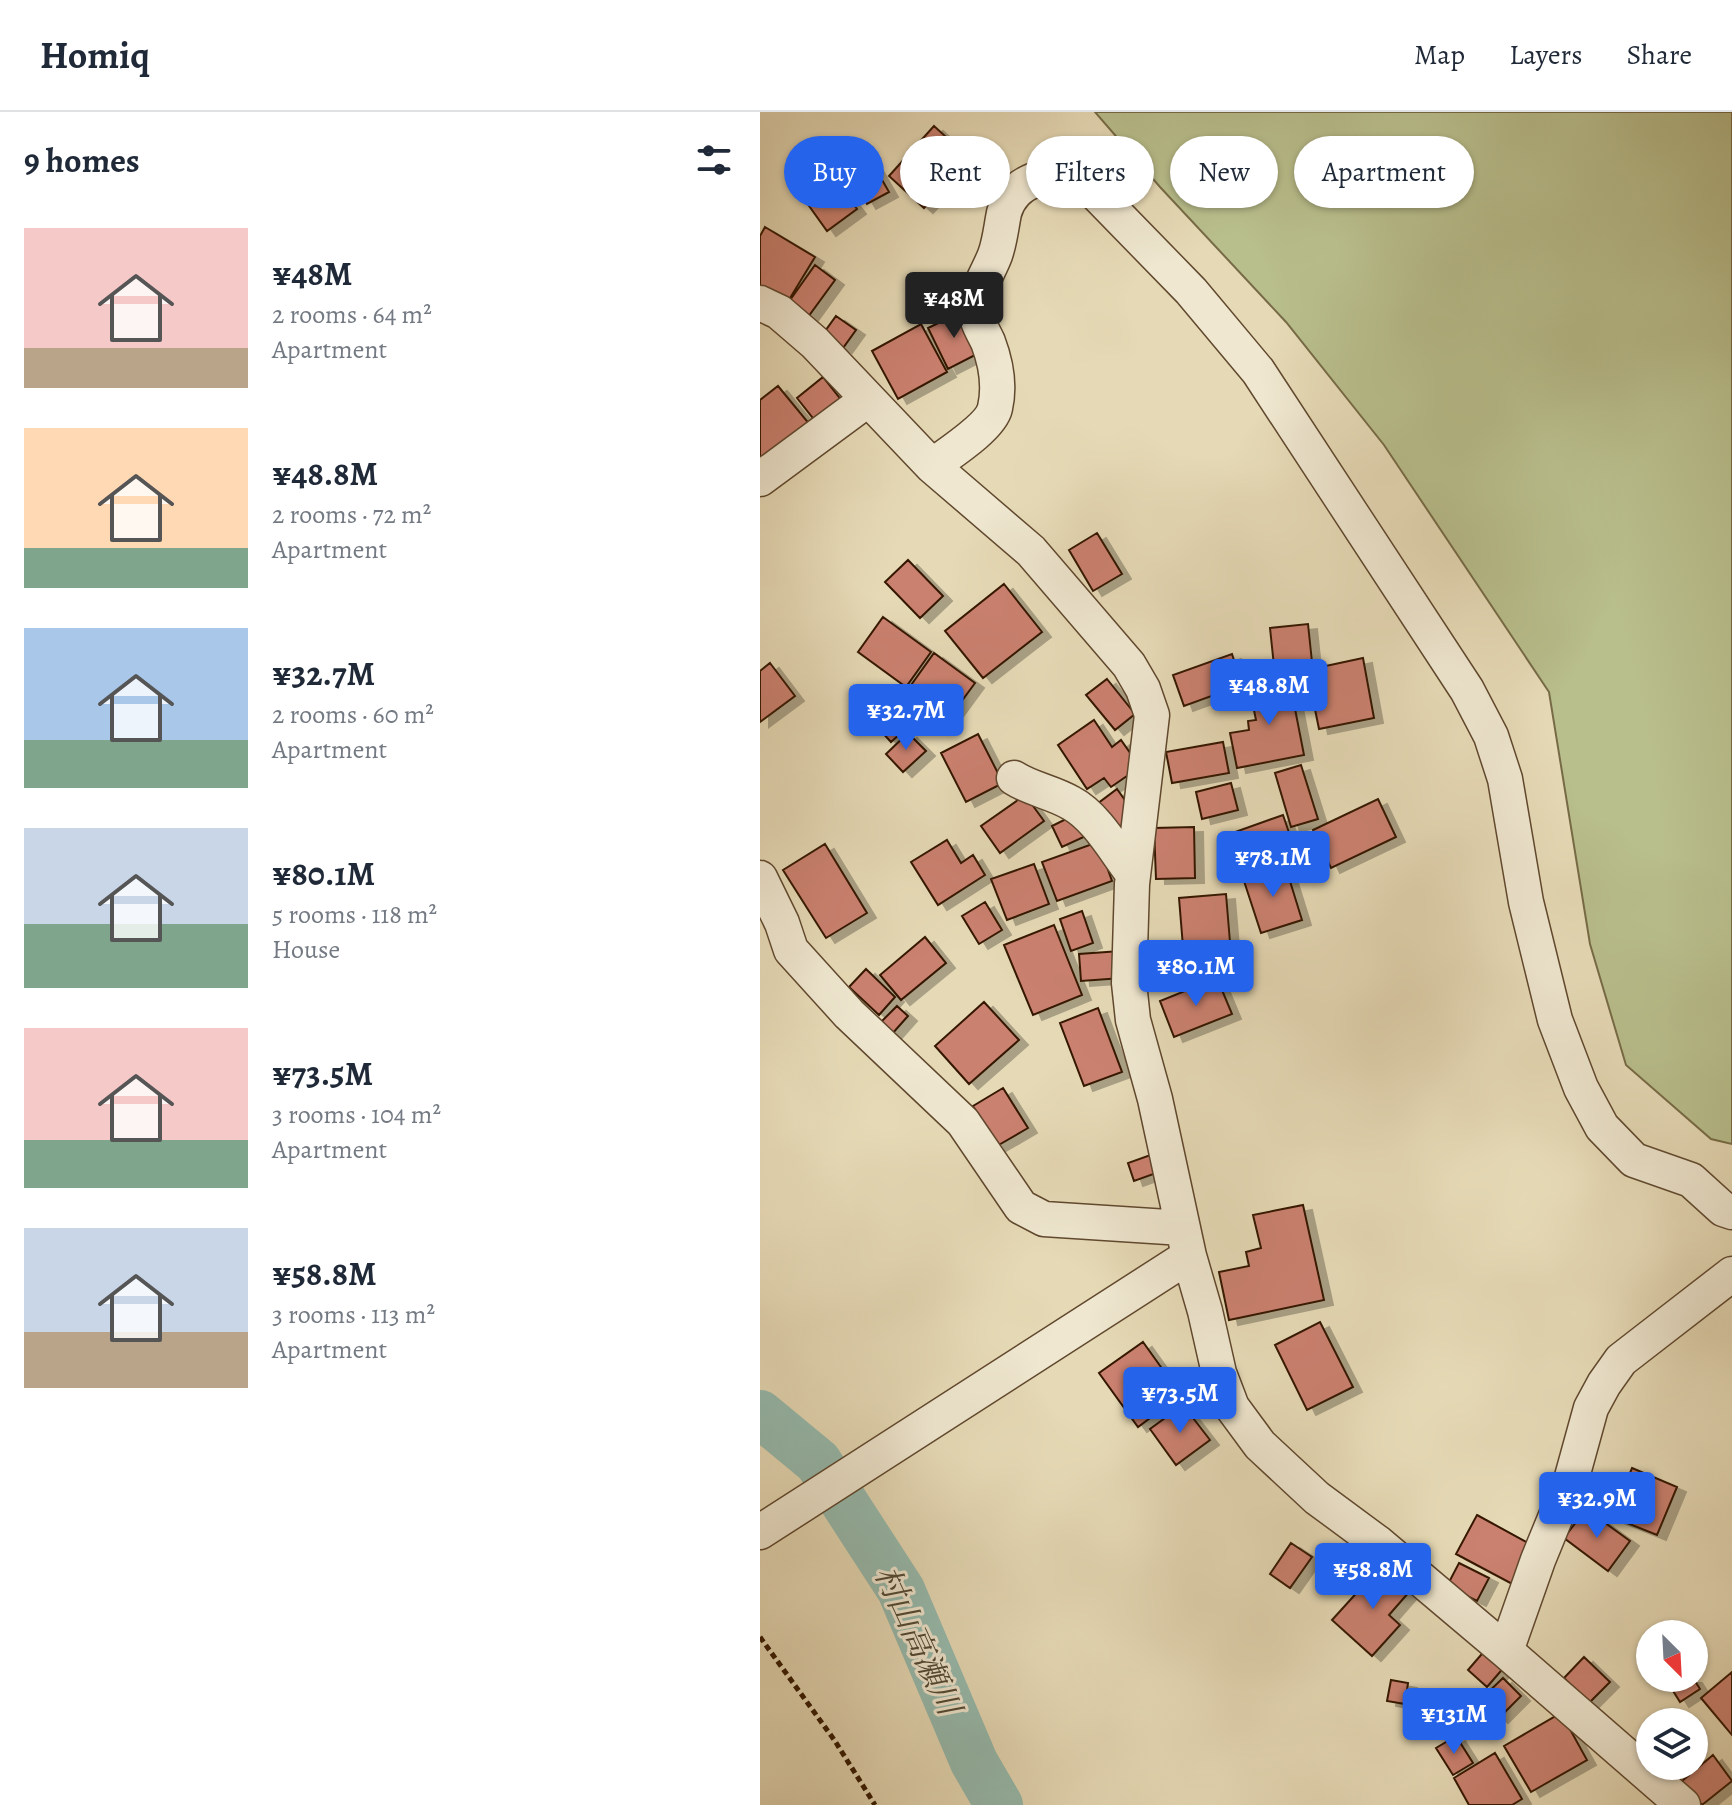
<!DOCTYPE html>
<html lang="en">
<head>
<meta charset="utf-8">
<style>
  body { margin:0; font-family:Alegreya,"Noto Serif JP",serif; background:#f6f6f7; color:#1f2937; height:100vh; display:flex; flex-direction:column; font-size:30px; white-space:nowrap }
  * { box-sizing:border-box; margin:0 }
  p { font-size:26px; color:#747a83 }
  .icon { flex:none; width:44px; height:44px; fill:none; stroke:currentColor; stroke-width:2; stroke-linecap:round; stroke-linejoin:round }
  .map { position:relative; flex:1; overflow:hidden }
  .drawer { display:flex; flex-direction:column; background:#fff; width:760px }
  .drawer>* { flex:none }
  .top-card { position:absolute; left:24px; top:24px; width:760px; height:72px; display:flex; gap:16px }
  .needle { width:52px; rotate:156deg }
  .fabs { position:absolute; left:876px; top:1508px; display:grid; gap:16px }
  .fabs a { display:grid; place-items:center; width:72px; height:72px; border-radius:50%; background:#fff; box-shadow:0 2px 6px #0004; font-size:40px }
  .price { position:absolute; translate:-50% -68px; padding:0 18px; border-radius:8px; background:#2563eb; color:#fff; font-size:26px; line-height:52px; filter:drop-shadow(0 2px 4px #0008) }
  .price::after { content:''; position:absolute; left:50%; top:48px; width:24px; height:18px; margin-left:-12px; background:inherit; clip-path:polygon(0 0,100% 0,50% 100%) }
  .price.on { background:#222; color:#fff }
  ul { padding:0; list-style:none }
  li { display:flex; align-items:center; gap:24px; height:200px; padding:0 24px }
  li span { display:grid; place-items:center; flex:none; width:224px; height:160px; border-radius:0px; color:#555 }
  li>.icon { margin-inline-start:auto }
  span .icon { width:96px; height:96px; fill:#fffc; stroke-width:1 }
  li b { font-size:34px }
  h2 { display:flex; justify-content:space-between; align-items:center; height:96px; padding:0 24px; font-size:34px }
  .tag { padding:0 28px; border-radius:36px; background:#fff; box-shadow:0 2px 6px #0004; font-size:28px; line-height:72px }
  .tag.on { background:#2563eb; color:#fff }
  header { display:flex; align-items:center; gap:48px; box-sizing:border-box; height:112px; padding:0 40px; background:#fff; border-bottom:2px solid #e0e1e3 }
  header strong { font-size:38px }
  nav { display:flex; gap:44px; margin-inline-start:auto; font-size:28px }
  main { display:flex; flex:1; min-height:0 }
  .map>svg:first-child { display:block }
</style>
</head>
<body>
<header>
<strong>Homiq</strong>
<nav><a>Map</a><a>Layers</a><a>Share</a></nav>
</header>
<main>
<section class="drawer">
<h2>9 homes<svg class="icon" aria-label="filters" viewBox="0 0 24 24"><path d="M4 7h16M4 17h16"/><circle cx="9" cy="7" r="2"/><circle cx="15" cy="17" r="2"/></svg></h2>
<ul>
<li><span style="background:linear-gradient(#f6c9c9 75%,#b9a48a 0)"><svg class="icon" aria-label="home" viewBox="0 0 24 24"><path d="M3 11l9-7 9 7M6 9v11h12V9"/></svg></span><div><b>¥48M</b><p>2 rooms · 64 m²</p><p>Apartment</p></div></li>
<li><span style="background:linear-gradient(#ffd9b3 75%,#7fa58c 0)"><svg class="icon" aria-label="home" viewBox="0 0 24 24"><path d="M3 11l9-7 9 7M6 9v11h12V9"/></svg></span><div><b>¥48.8M</b><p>2 rooms · 72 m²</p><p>Apartment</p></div></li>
<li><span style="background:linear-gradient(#a9c7e8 70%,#7fa58c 0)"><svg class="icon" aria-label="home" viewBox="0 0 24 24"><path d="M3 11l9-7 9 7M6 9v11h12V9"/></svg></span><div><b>¥32.7M</b><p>2 rooms · 60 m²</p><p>Apartment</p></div></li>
<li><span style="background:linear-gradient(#c9d6e8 60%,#7fa58c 0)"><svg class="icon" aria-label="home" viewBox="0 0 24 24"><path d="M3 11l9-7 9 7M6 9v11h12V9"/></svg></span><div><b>¥80.1M</b><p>5 rooms · 118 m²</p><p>House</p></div></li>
<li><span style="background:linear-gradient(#f6c9c9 70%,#7fa58c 0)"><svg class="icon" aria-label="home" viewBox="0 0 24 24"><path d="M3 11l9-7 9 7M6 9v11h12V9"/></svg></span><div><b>¥73.5M</b><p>3 rooms · 104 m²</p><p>Apartment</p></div></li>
<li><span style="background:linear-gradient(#c9d6e8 65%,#b9a48a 0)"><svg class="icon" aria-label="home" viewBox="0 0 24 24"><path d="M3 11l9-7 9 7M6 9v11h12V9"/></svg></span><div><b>¥58.8M</b><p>3 rooms · 113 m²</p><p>Apartment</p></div></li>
</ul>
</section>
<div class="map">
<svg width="972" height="1693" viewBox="0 0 972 1693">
  <defs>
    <filter id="shadow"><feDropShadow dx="9" dy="5" stdDeviation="0" flood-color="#0004"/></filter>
  </defs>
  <rect width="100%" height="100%" fill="#e6dab6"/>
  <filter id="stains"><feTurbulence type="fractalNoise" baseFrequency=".0025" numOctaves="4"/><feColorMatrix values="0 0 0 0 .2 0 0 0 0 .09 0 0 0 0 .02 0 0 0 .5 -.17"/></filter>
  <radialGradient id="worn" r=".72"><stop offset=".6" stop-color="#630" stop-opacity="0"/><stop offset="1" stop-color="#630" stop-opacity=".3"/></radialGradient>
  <path fill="#b8be8c" stroke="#766b46" stroke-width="2" d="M335 0H972V1032L951 1027 866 953 830 832 789 580 624 333 526 210 400 75Z"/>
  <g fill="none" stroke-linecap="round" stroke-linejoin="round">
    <path stroke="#96bbae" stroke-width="48" d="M0 1302 58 1350 141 1478 214 1650 239 1693"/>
  </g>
  <path fill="#cb8170" stroke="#341800" stroke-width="2" filter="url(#shadow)" d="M174 14 209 46 164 96 129 64Z
    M61 49 97 97 67 119 32 70Z
    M113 52 129 80 107 92 91 64Z
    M5 115 55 145 27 191 0 175V124Z
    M55 153 75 168 48 205 28 191Z
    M201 200 221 240 188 257 168 216Z
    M76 204 96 218 83 236 63 222Z
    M161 212 187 260 138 287 112 239Z
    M63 265 82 289 56 310 37 286Z
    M18 274 51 314 0 355V288Z
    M337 421 362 462 333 479 309 438Z
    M148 448 183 484 160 506 125 470Z
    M244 472 282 520 223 566 185 519Z
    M123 505 171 540 146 575 98 540Z
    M548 512 552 550 514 554 510 516Z
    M174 541 215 571 190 605 149 576Z
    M472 542 482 573 424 594 413 563Z
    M603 546 614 606 559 617 547 558Z
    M10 551 35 584 0 610V559Z
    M529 566 544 643 477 656 470 621 489 618 488 609 496 608 489 574Z
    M347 567 375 602 355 618 326 583Z
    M129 586 152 611 131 630 109 606Z
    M334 608 352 635 361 628 380 655 351 675 344 666 327 677 298 633Z
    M148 621 166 639 143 660 126 642Z
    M218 622 243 671 206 690 181 641Z
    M463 630 469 661 412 671 406 640Z
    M541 653 558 707 531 715 515 661Z
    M471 671 478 698 442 707 436 680Z
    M357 677 377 705 353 723 333 695Z
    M265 683 284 709 240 741 221 714Z
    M618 687 636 725 571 756 553 718Z
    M318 701 328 723 302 735 292 714Z
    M523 703 536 741 474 763 461 725Z
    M434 715 435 766 396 767 394 716Z
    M187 728 201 751 213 743 225 763 178 793 151 750Z
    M338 730 352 769 297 789 282 750Z
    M65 732 107 801 66 826 23 758Z
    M274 752 289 792 247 808 231 767Z
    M525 753 542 808 501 821 483 766Z
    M466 782 471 842 424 847 419 786Z
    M225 790 242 818 219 832 202 804Z
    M322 799 333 831 311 839 300 807Z
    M294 813 322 883 273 903 244 833Z
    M165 825 186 851 141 888 120 863Z
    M360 839 362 866 321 869 319 842Z
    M106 857 135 885 119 903 89 875Z
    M457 866 472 902 414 925 400 889Z
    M224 890 259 928 209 972 175 934Z
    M137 894 148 904 132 922 120 911Z
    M338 896 362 960 324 974 300 911Z
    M243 976 268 1016 237 1034 213 994Z
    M396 1041 402 1059 374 1069 368 1051Z
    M543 1093 564 1188 469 1208 459 1160 489 1154 486 1140 501 1136 493 1103Z
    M560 1210 593 1275 547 1298 515 1233Z
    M383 1230 421 1283 378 1315 339 1261Z
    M423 1293 450 1328 416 1353 390 1317Z
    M872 1356 917 1375 897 1423 852 1405Z
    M826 1397 870 1429 848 1459 804 1426Z
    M717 1403 777 1436 756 1474 696 1442Z
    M531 1431 552 1445 530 1476 510 1462Z
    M699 1451 729 1466 717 1489 687 1474Z
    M622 1453 650 1479 629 1503 640 1513 612 1544 572 1508Z
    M727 1536 746 1553 727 1575 708 1558Z
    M824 1545 850 1570 829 1591 804 1566Z
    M972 1560V1623L941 1586Z
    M743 1566 761 1584 739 1606 721 1587Z
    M905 1566H933L940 1577 920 1590Z
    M631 1568 648 1571 645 1592 627 1589Z
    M801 1601 827 1648 771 1680 744 1634Z
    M696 1624 713 1651 693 1663 676 1636Z
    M735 1641 762 1687 752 1693H709L694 1666Z
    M953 1643 972 1669 942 1693 922 1669Z"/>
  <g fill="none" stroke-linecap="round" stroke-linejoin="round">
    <defs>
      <path id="minor" d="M0 191 19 200 55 231 172 354 271 439 369 553 383 577 392 603 372 772 369 871 373 908 395 987 429 1144 445 1199 459 1261 472 1295 500 1333 557 1386 618 1431 746 1539 923 1693
        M172 354C188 342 231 315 235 296 240 274 236 251 228 230 223 219 215 208 216 195 216 178 229 159 235 143 240 129 241 116 244 101 253 67 289 60 319 64L431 179 498 259 707 578 731 624 745 667 766 790 795 908 821 976 842 1015 874 1048 931 1068 963 1097 972 1100
        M0 367 107 288
        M254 666C271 677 292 680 311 691 337 705 355 739 373 762
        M0 766 22 811 31 838 89 902 203 1010 261 1095 284 1107 423 1116
        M0 1420 429 1144
        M746 1539 778 1448 812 1365 831 1296 844 1272 861 1248 972 1162"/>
    </defs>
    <use href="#minor" stroke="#60482e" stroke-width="37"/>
    <path stroke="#341800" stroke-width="5" stroke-dasharray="6 4" stroke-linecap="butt" d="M0 1525 75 1629 115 1693"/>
    <use href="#minor" stroke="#efe7d0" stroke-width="34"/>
  </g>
  <g text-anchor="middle" stroke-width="6" stroke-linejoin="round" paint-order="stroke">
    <g font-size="32" font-style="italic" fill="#514934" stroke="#efe7d0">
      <text transform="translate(158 1528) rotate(65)" y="11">村山高瀬川</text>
    </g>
  </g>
  <rect width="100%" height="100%" filter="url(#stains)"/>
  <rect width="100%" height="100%" fill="url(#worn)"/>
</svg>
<div class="fabs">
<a><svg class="needle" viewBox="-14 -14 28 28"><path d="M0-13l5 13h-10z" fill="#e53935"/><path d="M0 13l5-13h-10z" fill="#747a83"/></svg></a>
<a><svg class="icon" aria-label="layers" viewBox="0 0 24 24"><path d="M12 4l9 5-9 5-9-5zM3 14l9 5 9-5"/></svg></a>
</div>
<b class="price on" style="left:194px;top:228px">¥48M</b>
<b class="price" style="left:509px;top:615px">¥48.8M</b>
<b class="price" style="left:146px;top:640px">¥32.7M</b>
<b class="price" style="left:513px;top:787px">¥78.1M</b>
<b class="price" style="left:436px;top:896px">¥80.1M</b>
<b class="price" style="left:420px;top:1323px">¥73.5M</b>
<b class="price" style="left:837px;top:1428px">¥32.9M</b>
<b class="price" style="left:613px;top:1499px">¥58.8M</b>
<b class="price" style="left:694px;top:1644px">¥131M</b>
<div class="top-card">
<a class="tag on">Buy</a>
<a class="tag">Rent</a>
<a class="tag">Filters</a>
<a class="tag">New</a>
<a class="tag">Apartment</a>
</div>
</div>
</main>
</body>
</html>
